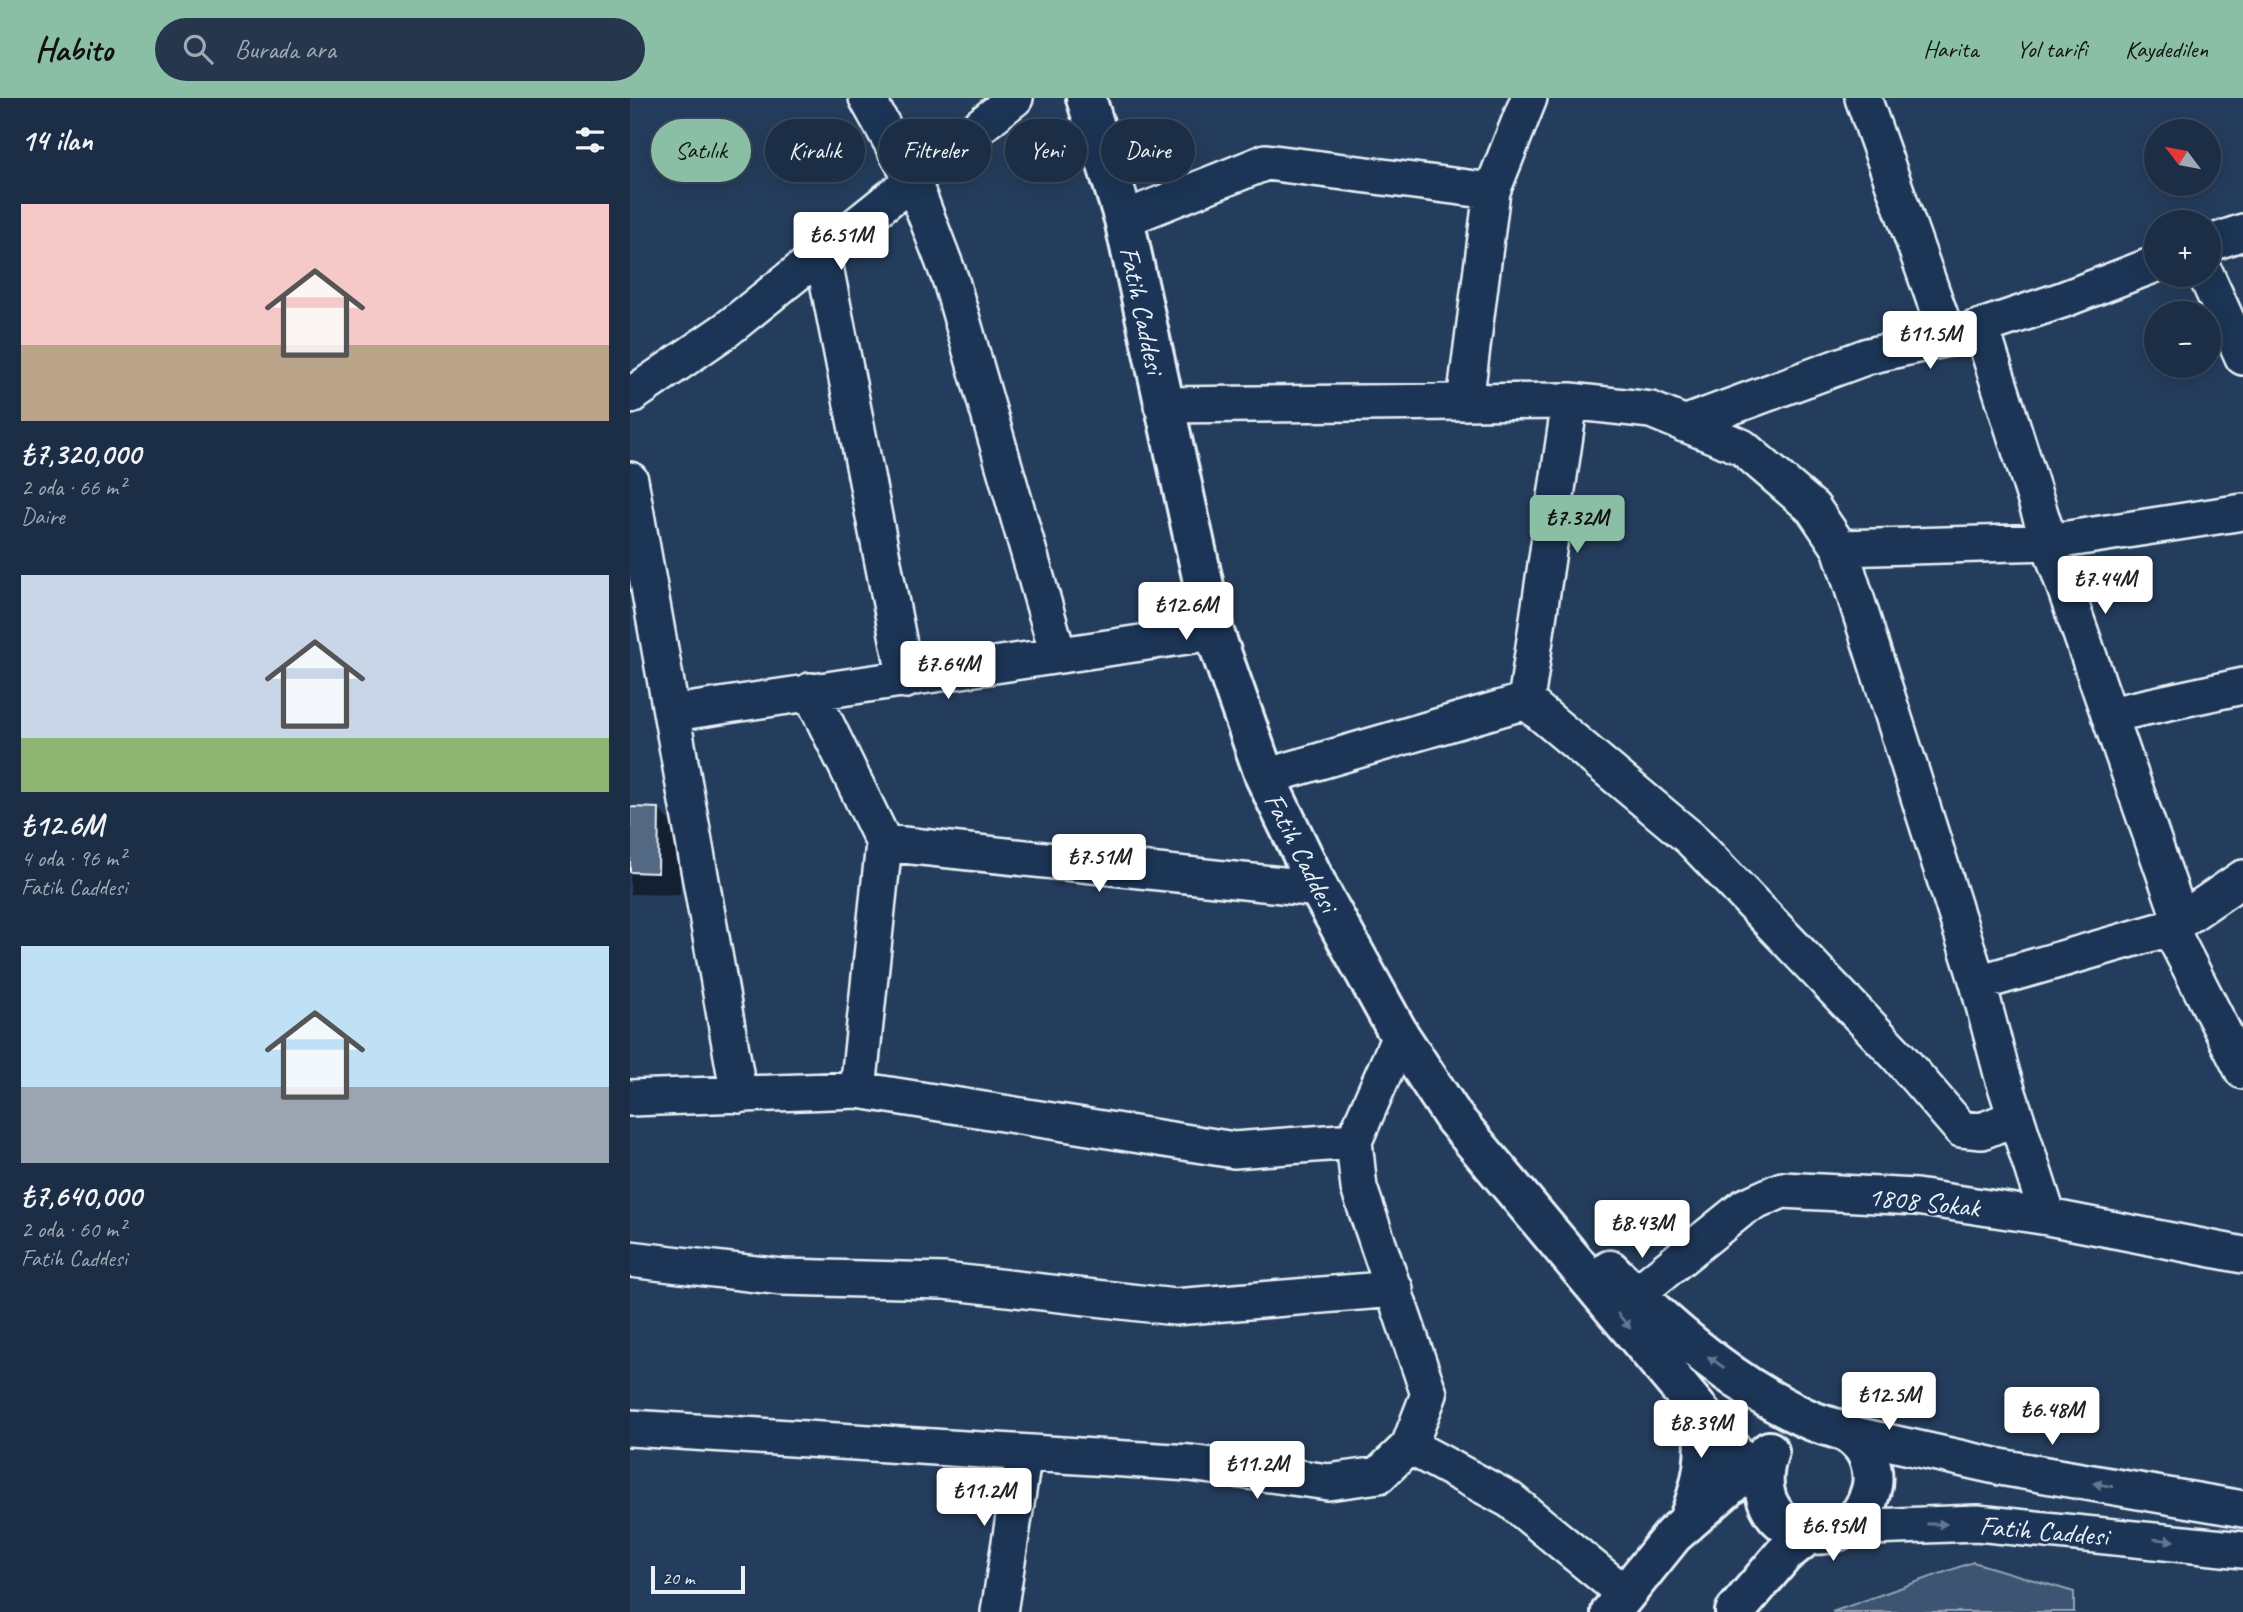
<!DOCTYPE html>
<html lang="tr">
<head>
<meta charset="utf-8">
<style>
  body { margin:0; font-family:Caveat,sans-serif; background:#25364d; color:#f1f3f6; height:100vh; display:flex; flex-direction:column; font-size:26px; white-space:nowrap }
  * { box-sizing:border-box; margin:0 }
  p { font-size:23px; color:#a0a8b3 }
  .icon { flex:none; width:38px; height:38px; fill:none; stroke:currentColor; stroke-width:2; stroke-linecap:round; stroke-linejoin:round }
  .map { position:relative; flex:1; overflow:hidden }
  .details { display:flex; flex-direction:column; background:#1c2e46; width:630px }
  .details>* { flex:none }
  .top-card { position:absolute; left:21px; top:21px; width:665px; height:63px; display:flex; gap:14px }
  .needle { width:46px; rotate:302deg }
  .buttons { position:absolute; left:1514px; top:21px; display:grid; gap:14px }
  .buttons a { display:grid; place-items:center; width:77px; height:77px; border-radius:50%; background:#1c2e46; box-shadow:0 4px 18px #0003,0 0 0 2px #3a4a5f; font-size:35px }
  .scale { position:absolute; left:21px; bottom:18px; width:94px; box-sizing:border-box; padding-left:7px; border:4px solid #e8f1f8; border-top:0; font-size:19px; line-height:24px; white-space:nowrap; color:#e8f1f8; -webkit-text-stroke:5px #1d3557; paint-order:stroke }
  .price { position:absolute; translate:-50% -60px; padding:0 16px; border-radius:7px; background:#fff; color:#222; font-size:23px; line-height:46px; filter:drop-shadow(0 2px 4px #0008) }
  .price::after { content:''; position:absolute; left:50%; top:42px; width:21px; height:16px; margin-left:-10px; background:inherit; clip-path:polygon(0 0,100% 0,50% 100%) }
  .price.on { background:#8abfa5; color:#111 }
  ul { padding:0; list-style:none }
  li { display:grid; align-content:center; gap:14px; height:371px; padding:0 21px }
  li span { display:grid; place-items:center; height:217px; border-radius:0px; color:#555 }
  li>.icon { margin-inline-start:auto }
  span .icon { width:126px; height:126px; fill:#fffc; stroke-width:1 }
  li b { font-size:30px }
  h2 { display:flex; justify-content:space-between; align-items:center; height:84px; padding:0 21px; font-size:30px }
  .pill { padding:0 24px; border-radius:32px; background:#1c2e46; box-shadow:0 4px 18px #0003,0 0 0 2px #3a4a5f; font-size:24px; line-height:63px }
  .pill.on { background:#8abfa5; color:#111 }
  header { display:flex; align-items:center; gap:42px; box-sizing:border-box; height:98px; padding:0 35px; background:#8abfa5; color:#111 }
  header strong { font-size:33px }
  nav { display:flex; gap:38px; margin-inline-start:auto; font-size:24px }
  .search { width:490px; height:63px; background:#25364d; display:flex; align-items:center; gap:18px; box-sizing:border-box; padding:0 24px; border-radius:38px; color:#a0a8b3; font-size:26px }
  main { display:flex; flex:1; min-height:0 }
  .map>svg:first-child { display:block }
</style>
</head>
<body>
<header>
<strong>Habito</strong>
<div class="search"><svg class="icon" aria-label="search" viewBox="0 0 24 24"><circle cx="10" cy="10" r="6"/><path d="M15 15l6 6"/></svg>Burada ara</div>
<nav><a>Harita</a><a>Yol tarifi</a><a>Kaydedilen</a></nav>
</header>
<main>
<section class="details">
<h2>14 ilan<svg class="icon" aria-label="filters" viewBox="0 0 24 24"><path d="M4 7h16M4 17h16"/><circle cx="9" cy="7" r="2"/><circle cx="15" cy="17" r="2"/></svg></h2>
<ul>
<li><span style="background:linear-gradient(#f6c9c9 65%,#b9a48a 0)"><svg class="icon" aria-label="home" viewBox="0 0 24 24"><path d="M3 11l9-7 9 7M6 9v11h12V9"/></svg></span><div><b>₺7,320,000</b><p>2 oda · 66 m²</p><p>Daire</p></div></li>
<li><span style="background:linear-gradient(#c9d6e8 75%,#8fb573 0)"><svg class="icon" aria-label="home" viewBox="0 0 24 24"><path d="M3 11l9-7 9 7M6 9v11h12V9"/></svg></span><div><b>₺12.6M</b><p>4 oda · 96 m²</p><p>Fatih Caddesi</p></div></li>
<li><span style="background:linear-gradient(#bfe0f5 65%,#9aa5b1 0)"><svg class="icon" aria-label="home" viewBox="0 0 24 24"><path d="M3 11l9-7 9 7M6 9v11h12V9"/></svg></span><div><b>₺7,640,000</b><p>2 oda · 60 m²</p><p>Fatih Caddesi</p></div></li>
</ul>
</section>
<div class="map">
<svg width="1613" height="1514" viewBox="0 0 1613 1514">
  <rect width="100%" height="100%" fill="#253d5d"/>
  <filter id="ink" filterUnits="userSpaceOnUse"><feTurbulence type="fractalNoise" baseFrequency=".0143" numOctaves="2"/><feDisplacementMap in="SourceGraphic" scale="14" xChannelSelector="R" yChannelSelector="G"/><feConvolveMatrix kernelMatrix="1 2 1 2 8 2 1 2 1" color-interpolation-filters="sRGB"/></filter>
  <g filter="url(#ink)">
    <path fill="#3e5472" stroke="#93a2b5" stroke-width="2" d="M1343 1464 1444 1494V1514H1202Z"/>
    <path fill="#0007" d="M0 711H28L51 735 50 797 0 796Z"/>
    <path fill="#536782" stroke="#e8f1f8" stroke-width="2" d="M0 709 29 710 28 775 0 774Z"/>
    <g fill="none" stroke-linecap="round" stroke-linejoin="round">
      <defs>
        <path id="minor" d="M237 0 282 81 321 183 428 556
          M1233 0 1318 240
          M494 121 636 64 862 93
          M1578 146 1613 134
          M192 153 276 582
          M1576 177 1613 259
          M1351 229 1419 444 1551 823
          M0 298 96 232 385 0
          M835 304 862 93 899 0
          M532 307 940 303 1021 312 1112 349 1183 410 1210 450 1348 885 1372 976 1418 1119
          M1054 326 1238 258 1318 240 1432 202 1526 166
          M0 382 109 997
          M1210 450 1419 444 1613 414
          M180 593 254 745 228 992
          M896 603 940 303
          M44 615 584 534
          M1479 617 1613 588
          M635 679 896 603 1060 740 1268 958 1331 1031 1352 1033 1386 1019
          M254 745 689 791
          M1540 830 1613 973
          M1348 885 1540 830 1613 780
          M0 1000 228 992 604 1052 724 1043
          M0 1161 152 1179 314 1183 545 1209 765 1191
          M1005 1197 1114 1109 1152 1092 1286 1099 1418 1119 1613 1157
          M0 1330 560 1365 698 1384 749 1377 779 1348 799 1296 729 1090 724 1043 770 938
          M1221 1336 1370 1369 1613 1411
          M779 1348 880 1402 995 1496
          M1215 1430 1347 1425 1613 1452
          M369 1514 394 1355"/>
        <path id="major" d="M456 0 494 121 584 534 635 679 689 791 770 938 824 1020 1132 1388
          M980 1172C1027 1219 1079 1266 1137 1300 1152 1308 1169 1318 1185 1324 1203 1331 1217 1330 1231 1347 1241 1359 1245 1378 1241 1392 1223 1467 1108 1442 1139 1353
          M1057 1425C1072 1389 1080 1353 1071 1315
          M981 1514 1043 1437 1138 1354
          M1105 1514 1154 1456 1179 1436"/>
      </defs>
      <use href="#minor" stroke="#e8f1f8" stroke-width="40"/>
      <use href="#major" stroke="#e8f1f8" stroke-width="44"/>
      <use href="#minor" stroke="#1d3557" stroke-width="35"/>
      <use href="#major" stroke="#1d3557" stroke-width="38"/>
    </g>
    <defs><path id="oneway-solid" d="M-6-.8H1V-3.2L6.5 0L1 3.2V.8H-6Z" transform="scale(1.75)"/></defs>
    <g fill="#64778f">
      <use href="#oneway-solid" transform="translate(994 1223) rotate(50)"/>
      <use href="#oneway-solid" transform="translate(1086 1264) rotate(-145)"/>
      <use href="#oneway-solid" transform="translate(1473 1387) rotate(-170)"/>
      <use href="#oneway-solid" transform="translate(1307 1426)"/>
      <use href="#oneway-solid" transform="translate(1534 1442) rotate(5)"/>
    </g>
  </g>
  <g text-anchor="middle" stroke-width="5" stroke-linejoin="round" paint-order="stroke">
    <g font-size="28" fill="#e8f1f8" stroke="#1d3557">
      <text transform="translate(513 212) rotate(78)" y="10">Fatih Caddesi</text>
      <text transform="translate(672 754) rotate(63)" y="10">Fatih Caddesi</text>
      <text transform="translate(1294 1103) rotate(6)" y="10">1808 Sokak</text>
      <text transform="translate(1414 1432) rotate(5)" y="10">Fatih Caddesi</text>
    </g>
  </g>
</svg>
<div class="buttons">
<a><svg class="needle" viewBox="-14 -14 28 28"><path d="M0-13l5 13h-10z" fill="#e53935"/><path d="M0 13l5-13h-10z" fill="#a0a8b3"/></svg></a>
<a>+</a>
<a>−</a>
</div>
<div class="scale">20 m</div>
<b class="price" style="left:211px;top:174px">₺6.51M</b>
<b class="price" style="left:1300px;top:273px">₺11.5M</b>
<b class="price on" style="left:947px;top:457px">₺7.32M</b>
<b class="price" style="left:1475px;top:518px">₺7.44M</b>
<b class="price" style="left:556px;top:544px">₺12.6M</b>
<b class="price" style="left:318px;top:603px">₺7.64M</b>
<b class="price" style="left:469px;top:796px">₺7.51M</b>
<b class="price" style="left:1012px;top:1162px">₺8.43M</b>
<b class="price" style="left:1259px;top:1334px">₺12.5M</b>
<b class="price" style="left:1422px;top:1349px">₺6.48M</b>
<b class="price" style="left:1071px;top:1362px">₺8.39M</b>
<b class="price" style="left:627px;top:1403px">₺11.2M</b>
<b class="price" style="left:354px;top:1430px">₺11.2M</b>
<b class="price" style="left:1203px;top:1465px">₺6.95M</b>
<div class="top-card">
<a class="pill on">Satılık</a>
<a class="pill">Kiralık</a>
<a class="pill">Filtreler</a>
<a class="pill">Yeni</a>
<a class="pill">Daire</a>
</div>
</div>
</main>
</body>
</html>
